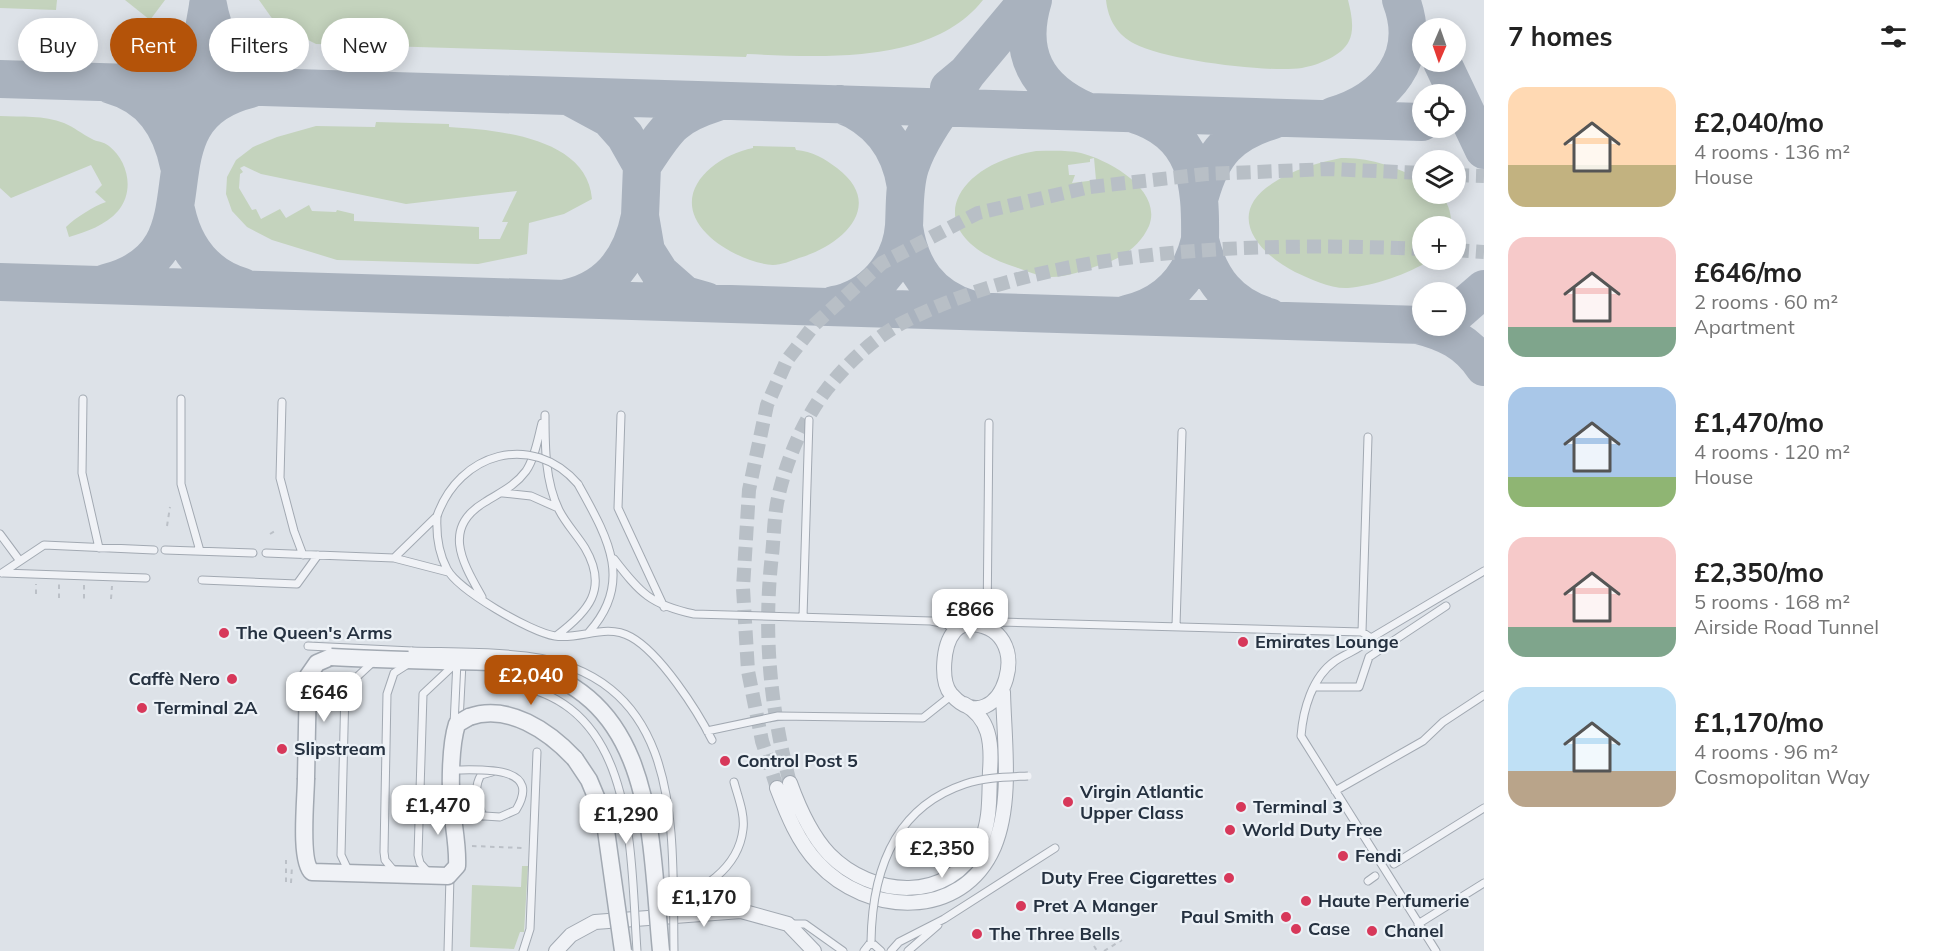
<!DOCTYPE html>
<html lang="en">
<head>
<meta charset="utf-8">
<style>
  body { margin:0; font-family:Mulish,sans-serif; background:#f2f2f2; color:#222; height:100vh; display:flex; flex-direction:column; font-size:22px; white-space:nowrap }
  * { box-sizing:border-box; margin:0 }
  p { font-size:20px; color:#767676 }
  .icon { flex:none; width:33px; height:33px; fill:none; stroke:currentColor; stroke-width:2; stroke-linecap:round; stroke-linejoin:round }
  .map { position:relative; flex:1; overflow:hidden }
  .details { display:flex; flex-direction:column; background:#fff; width:450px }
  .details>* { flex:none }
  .top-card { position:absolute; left:18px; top:18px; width:570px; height:54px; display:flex; gap:12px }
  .needle { width:39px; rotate:182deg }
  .fabs { position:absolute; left:1412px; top:18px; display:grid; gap:12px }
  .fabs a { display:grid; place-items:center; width:54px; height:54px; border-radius:50%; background:#fff; box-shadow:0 3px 15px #0003; font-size:30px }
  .price { position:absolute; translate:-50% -51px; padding:0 14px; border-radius:12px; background:#fff; color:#222; font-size:20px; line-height:39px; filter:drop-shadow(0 2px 3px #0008) }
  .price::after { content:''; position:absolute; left:50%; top:36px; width:18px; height:14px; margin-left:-9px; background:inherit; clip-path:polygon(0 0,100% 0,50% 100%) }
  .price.current { background:#b45309; color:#fff }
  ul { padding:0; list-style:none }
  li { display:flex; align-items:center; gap:18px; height:150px; padding:0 24px }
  li span { display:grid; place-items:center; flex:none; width:168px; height:120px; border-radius:18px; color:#555 }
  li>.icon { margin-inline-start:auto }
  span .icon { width:72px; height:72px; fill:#fffc; stroke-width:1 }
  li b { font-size:26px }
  h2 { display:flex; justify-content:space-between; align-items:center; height:72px; padding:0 24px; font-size:26px }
  .pill { padding:0 21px; border-radius:27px; background:#fff; box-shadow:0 3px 15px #0003; font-size:21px; line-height:54px }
  .pill.current { background:#b45309; color:#fff }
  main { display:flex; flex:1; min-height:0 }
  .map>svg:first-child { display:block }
</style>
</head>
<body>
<main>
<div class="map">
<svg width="1484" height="951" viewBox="0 0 1484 951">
  <rect width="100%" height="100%" fill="#dde2e8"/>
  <path fill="#c4d3bd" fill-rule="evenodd" d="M0 0H57L56 10 0 8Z
    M125 0H165L150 20Z
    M259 0H983C932 65 822 57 747 54L746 57 316 44 276 24Z
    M1106 0H1348C1351 12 1355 29 1349 41 1342 56 1318 65 1302 68 1268 73 1165 60 1135 44 1117 35 1108 19 1106 0Z
    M0 116C21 117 44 115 64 123 74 127 82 134 92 139 97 142 103 141 109 146 128 161 135 191 118 211 106 225 86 232 69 237L66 227C75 218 94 206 106 202L95 192 102 185 91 165 11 198 0 188Z
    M376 122 449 124V127C497 130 587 137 592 199L564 214 529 223 527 254 478 264 337 260 272 240 247 227 232 211 226 194 227 177 236 160 253 147 277 137 316 126 375 127ZM244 166 261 174 406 204 517 191 502 222H508L500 239H479V227L354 221V214L337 210 336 212 312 211 309 205 286 218 280 209 261 219 256 209 252 210 239 188 240 174 243 172 240 168Z
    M753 146 795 147 796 150C812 151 825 159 837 168 887 206 841 246 799 258 791 261 781 265 773 265 752 264 721 249 707 234 668 195 712 156 753 148Z
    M1036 151C1051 151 1067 150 1081 153 1109 160 1163 190 1149 226 1139 248 1119 260 1097 266 1083 271 1064 278 1048 277 1038 276 1027 271 1018 268 917 237 948 166 1036 151ZM1094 158 1096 180 1072 183 1075 175H1069L1068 165 1090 162V159Z
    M1341 158C1370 157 1396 167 1422 180V194H1440C1448 202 1452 214 1451 226H1422V260H1430C1409 274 1373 286 1348 288 1331 289 1310 279 1295 272 1258 253 1224 214 1273 183 1294 169 1317 163 1341 158Z
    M522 866H528L524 932H520L514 949 470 947 472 885 521 887Z"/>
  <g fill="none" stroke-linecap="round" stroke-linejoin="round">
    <path stroke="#a9b2be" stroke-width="38" d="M1033 0C1017 53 1036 89 1086 111
      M208 5C215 46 237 74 277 86
      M1442 62 1484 150
      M0 79 1422 122
      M111 85C151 96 171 126 179 166
      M949 88 967 73 1028 0
      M572 98 609 118 625 136 642 166 640 216 646 251 660 273 685 295 706 301
      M840 104C878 118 900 146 906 187
      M190 108 208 6
      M1134 114C1197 133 1201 183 1200 240
      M1333 116C1387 100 1423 57 1401 0
      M642 166C666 130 671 117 715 103
      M1200 196C1212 153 1230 133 1273 120
      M176 210C184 248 205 276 243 287
      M904 227C910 268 930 297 970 309
      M0 282 1422 325
      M106 283C229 252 127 119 250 89
      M567 298C610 289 632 257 640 216
      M834 305C872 298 901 265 904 226 905 206 904 186 910 167 921 133 948 102 967 73
      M1127 314C1166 305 1191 278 1200 240 1209 279 1230 306 1269 317
      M1455 314 1484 289
      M1418 325C1446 332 1467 342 1484 367"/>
    <path stroke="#b8bfc6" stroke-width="14" stroke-dasharray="14 7" stroke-linecap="butt" d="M1455 175 1484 176
      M1455 250 1484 252
      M790 783C770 708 763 632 772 555 774 537 774 516 778 498 786 461 803 420 827 389 848 362 878 334 910 319 1056 246 1261 242 1422 249
      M777 788 762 741 748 671 743 588 749 490 767 405 787 360 815 324 882 263 978 213 1090 187 1206 174 1329 169 1422 173"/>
    <defs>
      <path id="service" d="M83 399 82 473 99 548
        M181 399V484L200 551
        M282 402 280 478 294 531 303 555
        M545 415C545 447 545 481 559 510 566 524 577 535 585 548 609 589 588 612 556 636
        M621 415 618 508 664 607
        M989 423 987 626 1002 622 1362 632 1371 638C1360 650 1348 652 1335 661 1312 677 1303 710 1301 736L1436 951
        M578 484C606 535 635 581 589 632
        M503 493 531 496 558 508
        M437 516C436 535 438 552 447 569 458 590 530 632 555 636 581 640 605 623 631 637 660 653 697 710 712 740
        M437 516 394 558 448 572
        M0 534 20 561
        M165 550 253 553
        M266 553 394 558
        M614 559C640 593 651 605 694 614L931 621 946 624 954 630
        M2 573 44 545 154 550
        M3 573 146 578
        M202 580 297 584 318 555
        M482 597C463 563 441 528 485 502 501 492 515 486 526 471 535 458 538 438 542 423
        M803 617 809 420
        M1176 626 1182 432
        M1362 632 1368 437
        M1371 638 1484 571
        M308 646 412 651
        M1315 687H1359L1369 657 1446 606
        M459 721 462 663
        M707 731 778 716 923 718 952 695
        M1335 791 1423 741 1443 722 1484 695
        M483 816C477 803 473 788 481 775L492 772
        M1394 864 1484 808
        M1368 881 1375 876
        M659 910C695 892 738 874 743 829 745 814 738 797 734 782
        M790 924H805L843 951
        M1418 924 1484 883
        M871 942 881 951
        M448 951 450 876
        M523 951 530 929 537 752
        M864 951 871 942
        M891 951 899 942 944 919 1055 848
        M908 951 938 925"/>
      <path id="minor" d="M965 624C1044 621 1000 750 951 694 940 681 943 645 954 632 956 629 961 626 965 624Z
        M790 783C799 808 811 835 829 854 872 898 949 904 980 843 991 822 989 794 990 771 992 743 990 718 964 704
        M777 788C787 814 798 842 818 863 867 916 962 921 994 847 1013 802 1004 739 1003 692
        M556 951 571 935 595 922 741 911 788 924 814 951"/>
      <path id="tertiary" d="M469 717C508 703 549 731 575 759
        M306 778 308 676 317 663 331 657"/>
    </defs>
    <use href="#service" stroke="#a2a9b2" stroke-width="9"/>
    <use href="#minor" stroke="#a2a9b2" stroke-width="16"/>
    <use href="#tertiary" stroke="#a2a9b2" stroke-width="19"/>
    <path stroke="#bbc0c7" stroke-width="2" stroke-dasharray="4.5 4.5" stroke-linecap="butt" d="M167 526 170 507
      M270 534 275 531
      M84 585V600
      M36 594V584
      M59 598V584
      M111 599 112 586
      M472 846 523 848
      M286 882V860
      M291 883 292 866
      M1094 946 1097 951
      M1104 951 1122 940"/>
    <use href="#service" stroke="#f0f2f6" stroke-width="7"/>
    <use href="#minor" stroke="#f0f2f6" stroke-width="14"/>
    <use href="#tertiary" stroke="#f0f2f6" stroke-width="16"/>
    <defs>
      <path id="service-bridge" d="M437 516C459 453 532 431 578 484
        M412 651C449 652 488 651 526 656 686 677 672 830 674 951
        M502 684C637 695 630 851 637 951
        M454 725 457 661
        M453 770C478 770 544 764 516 810L500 817 453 814
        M348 870 341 855 345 688 373 662
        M394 871 385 860 384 852 387 694 394 673 408 664
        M428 872 420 863 418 855 423 694 455 664
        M871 942C872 873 893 808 965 784 985 777 1007 777 1028 776"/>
      <path id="tertiary-bridge" d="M331 657C367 659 403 660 440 661 467 662 495 660 521 666 657 696 650 841 661 951
        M575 759 589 780 604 816 623 951
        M306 778C306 797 299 861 312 872L448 876 457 866C458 847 454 829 452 809 450 787 450 746 457 724L469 717"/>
    </defs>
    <use href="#service-bridge" stroke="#a2a9b2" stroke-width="9" stroke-linecap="butt"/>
    <use href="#tertiary-bridge" stroke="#a2a9b2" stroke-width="19" stroke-linecap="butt"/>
    <use href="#service-bridge" stroke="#f0f2f6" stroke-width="7"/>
    <use href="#tertiary-bridge" stroke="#f0f2f6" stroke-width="16"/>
  </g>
  <g fill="#d7385a" stroke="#ecf1f6" stroke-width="2">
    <circle cx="224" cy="633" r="6"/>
    <circle cx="1243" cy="642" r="6"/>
    <circle cx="232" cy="679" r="6"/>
    <circle cx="142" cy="708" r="6"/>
    <circle cx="282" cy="749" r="6"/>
    <circle cx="725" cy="761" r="6"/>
    <circle cx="1068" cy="802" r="6"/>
    <circle cx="1241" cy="807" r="6"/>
    <circle cx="1230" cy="830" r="6"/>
    <circle cx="1343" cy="856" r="6"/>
    <circle cx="1229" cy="878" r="6"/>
    <circle cx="1306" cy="901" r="6"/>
    <circle cx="1021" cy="906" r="6"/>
    <circle cx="1286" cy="917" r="6"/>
    <circle cx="1296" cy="929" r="6"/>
    <circle cx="1372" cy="931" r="6"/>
    <circle cx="977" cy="934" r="6"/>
  </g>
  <g text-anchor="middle" stroke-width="4.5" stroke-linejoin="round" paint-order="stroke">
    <g font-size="18" font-weight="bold" fill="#253140" stroke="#ecf1f6" text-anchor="start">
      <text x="236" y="639">The Queen's Arms</text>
      <text x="1255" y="648">Emirates Lounge</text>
      <text x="220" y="685" text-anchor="end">Caffè Nero</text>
      <text x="154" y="714">Terminal 2A</text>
      <text x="294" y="755">Slipstream</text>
      <text x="737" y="767">Control Post 5</text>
      <text x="1080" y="798">Virgin Atlantic<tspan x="1080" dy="21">Upper Class</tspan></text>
      <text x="1253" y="813">Terminal 3</text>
      <text x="1242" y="836">World Duty Free</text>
      <text x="1355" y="862">Fendi</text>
      <text x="1217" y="884" text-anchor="end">Duty Free Cigarettes</text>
      <text x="1318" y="907">Haute Perfumerie</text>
      <text x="1033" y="912">Pret A Manger</text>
      <text x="1274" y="923" text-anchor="end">Paul Smith</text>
      <text x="1308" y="935">Case</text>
      <text x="1384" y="937">Chanel</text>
      <text x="989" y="940">The Three Bells</text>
    </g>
  </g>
</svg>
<div class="fabs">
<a><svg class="needle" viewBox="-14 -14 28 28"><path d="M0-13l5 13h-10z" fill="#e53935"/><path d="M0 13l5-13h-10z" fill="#767676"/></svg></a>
<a><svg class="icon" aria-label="locate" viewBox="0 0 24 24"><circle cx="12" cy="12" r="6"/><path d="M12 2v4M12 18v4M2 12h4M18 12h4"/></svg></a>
<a><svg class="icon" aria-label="layers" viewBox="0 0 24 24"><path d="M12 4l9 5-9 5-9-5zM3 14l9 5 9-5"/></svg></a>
<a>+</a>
<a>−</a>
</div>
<b class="price" style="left:970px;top:640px">£866</b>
<b class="price current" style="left:531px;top:706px">£2,040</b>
<b class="price" style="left:324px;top:723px">£646</b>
<b class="price" style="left:438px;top:836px">£1,470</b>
<b class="price" style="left:626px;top:845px">£1,290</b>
<b class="price" style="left:942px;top:879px">£2,350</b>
<b class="price" style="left:704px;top:928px">£1,170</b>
<div class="top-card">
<a class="pill">Buy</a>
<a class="pill current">Rent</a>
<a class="pill">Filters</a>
<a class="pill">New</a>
</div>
</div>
<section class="details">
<h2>7 homes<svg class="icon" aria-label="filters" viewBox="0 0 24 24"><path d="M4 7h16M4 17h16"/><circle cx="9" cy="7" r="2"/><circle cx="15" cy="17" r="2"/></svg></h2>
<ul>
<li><span style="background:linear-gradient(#ffd9b3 65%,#c2b280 0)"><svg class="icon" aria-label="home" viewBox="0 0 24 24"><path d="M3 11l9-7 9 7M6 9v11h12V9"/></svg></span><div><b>£2,040/mo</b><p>4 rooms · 136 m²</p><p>House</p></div></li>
<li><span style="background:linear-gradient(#f6c9c9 75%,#7fa58c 0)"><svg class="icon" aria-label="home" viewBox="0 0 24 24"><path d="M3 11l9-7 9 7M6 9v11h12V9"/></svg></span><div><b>£646/mo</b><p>2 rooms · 60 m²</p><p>Apartment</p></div></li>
<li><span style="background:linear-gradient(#a9c7e8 75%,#8fb573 0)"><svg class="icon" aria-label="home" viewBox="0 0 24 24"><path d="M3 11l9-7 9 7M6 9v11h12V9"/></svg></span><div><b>£1,470/mo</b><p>4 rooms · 120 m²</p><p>House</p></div></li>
<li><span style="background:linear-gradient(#f6c9c9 75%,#7fa58c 0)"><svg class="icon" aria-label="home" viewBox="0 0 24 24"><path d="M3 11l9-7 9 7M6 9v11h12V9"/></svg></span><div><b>£2,350/mo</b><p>5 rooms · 168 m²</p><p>Airside Road Tunnel</p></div></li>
<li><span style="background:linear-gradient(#bfe0f5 70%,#b9a48a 0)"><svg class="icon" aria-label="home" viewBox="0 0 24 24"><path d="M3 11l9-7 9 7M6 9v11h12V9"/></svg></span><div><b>£1,170/mo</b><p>4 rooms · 96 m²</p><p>Cosmopolitan Way</p></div></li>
</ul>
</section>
</main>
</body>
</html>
